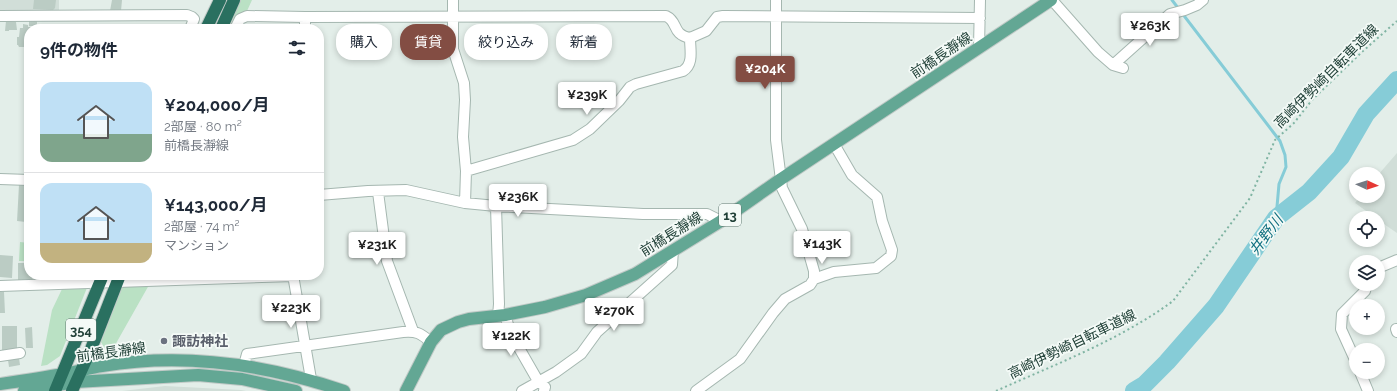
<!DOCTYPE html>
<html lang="ja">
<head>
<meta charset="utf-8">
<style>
  body { margin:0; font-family:Raleway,"Noto Sans JP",sans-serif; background:#f6f6f7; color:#1f2937; height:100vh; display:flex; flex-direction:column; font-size:15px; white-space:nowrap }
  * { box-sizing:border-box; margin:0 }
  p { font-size:13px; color:#747a83 }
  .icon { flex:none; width:22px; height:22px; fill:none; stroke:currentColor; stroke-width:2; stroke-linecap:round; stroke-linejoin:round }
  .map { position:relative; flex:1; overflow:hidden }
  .sheet { position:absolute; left:24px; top:24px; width:300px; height:256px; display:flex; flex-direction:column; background:#fff; border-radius:16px; box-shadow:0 2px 6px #0003 }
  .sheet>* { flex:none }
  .banner { position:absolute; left:336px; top:24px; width:380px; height:36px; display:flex; gap:8px }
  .needle { width:26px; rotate:93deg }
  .buttons { position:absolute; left:1349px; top:167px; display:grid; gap:8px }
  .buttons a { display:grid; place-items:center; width:36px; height:36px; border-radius:50%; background:#fff; box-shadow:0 2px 6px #0003; font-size:20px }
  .price { position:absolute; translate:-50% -34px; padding:0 9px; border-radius:4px; background:#fff; color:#222; font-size:13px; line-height:26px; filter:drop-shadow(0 1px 2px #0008) }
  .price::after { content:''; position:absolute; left:50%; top:24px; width:12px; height:9px; margin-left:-6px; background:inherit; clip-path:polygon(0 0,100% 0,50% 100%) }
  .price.on { background:#834d43; color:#fff }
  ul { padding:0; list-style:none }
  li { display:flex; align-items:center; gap:12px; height:100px; padding:0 16px }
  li+li { border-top:1px solid #e0e1e3 }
  li span { display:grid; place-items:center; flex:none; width:112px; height:80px; border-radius:12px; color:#555 }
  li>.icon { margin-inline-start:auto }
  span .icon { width:48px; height:48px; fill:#fffc; stroke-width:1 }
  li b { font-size:17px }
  h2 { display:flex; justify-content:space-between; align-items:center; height:48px; padding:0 16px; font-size:17px }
  .tag { padding:0 14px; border-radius:16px; background:#fff; box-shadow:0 2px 6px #0003; font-size:14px; line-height:36px }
  .tag.on { background:#834d43; color:#fff }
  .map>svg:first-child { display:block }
</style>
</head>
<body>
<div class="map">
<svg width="1397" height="391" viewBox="0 0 1397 391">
  <rect width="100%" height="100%" fill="#e3eee9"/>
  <path fill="#d1ded8" d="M0 0H59V12H0Z
    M1397 153V233L1378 220V218H1376L1355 203 1361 196H1378V175Z
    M165 386 241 390 246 391H122Z"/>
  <path fill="#bae1c4" d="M240 0H252L247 11 238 14 232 29H227Z
    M20 242 29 243V261H19Z
    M75 275H92L60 356 47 365 41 366 52 310 62 289 70 287Z
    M127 275H148L147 278 149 285 110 354H108L101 342Z"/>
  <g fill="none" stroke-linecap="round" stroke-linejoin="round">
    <path stroke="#86ccd7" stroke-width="3" d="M1172 0 1280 141 1285 155 1286 167 1279 184 1276 218"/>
    <path stroke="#86ccd7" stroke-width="18" d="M1134 391 1144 385 1167 362 1216 306 1276 218 1309 192 1341 157 1366 114 1397 80"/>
  </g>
  <path fill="#bbccc4" d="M34 0H56L55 8 53 10 33 9Z
    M112 0H122L121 11H110Z
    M29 20H37V26H29Z
    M6 21 16 22 17 30H9V31H5Z
    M23 24 28 25V27H31V29H29V50H24V47H19L18 45H17V37H19L20 28H23Z
    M19 185H26V222L17 221Z
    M0 255 13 256 12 278 0 277Z
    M18 263H29V275H33L32 280H18Z
    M0 292H4L5 313H0Z
    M2 326H17V350H2Z
    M32 327 33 348H26L25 328Z
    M19 358 20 365 9 367 8 360Z"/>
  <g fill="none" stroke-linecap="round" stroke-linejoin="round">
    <defs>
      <path id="minor" d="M453 0V49L464 83 465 100 463 137 466 171 465 203
        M776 0V140L782 188 802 229 814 271V279
        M1052 0 1098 52 1113 65 1123 68
        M0 16 187 15 192 17 194 19 190 29
        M235 29 240 19 247 16 305 17 666 16C679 22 671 34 690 38L706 31 717 17 723 16 980 18
        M305 29V17
        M979 47 980 0
        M1113 65 1170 14 1185 10 1197 5 1203 0
        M466 171 573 140 590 129 619 101 630 87 636 84 683 71C694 64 690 50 690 38
        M0 179 29 180
        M378 192 387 261 413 331
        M319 195 368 191 406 190 465 203 496 206 643 214H707L721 221
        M496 206 499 304 498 316
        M1378 268 1397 260
        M293 275 311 379
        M0 286 293 276
        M505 315 511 334 538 381 545 387 544 391
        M1397 329H1396L1397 332
        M0 356 20 353
        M1356 362 1341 329 1342 314 1365 291 1367 284
        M244 365 247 354 403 332C417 331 420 333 431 342
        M1360 372 1368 391
        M522 391 556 372 581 354 597 332 672 265 673 250
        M696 391 740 359 773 313 785 299 810 285 814 279 834 272 876 268 891 256 892 250 882 221 877 197 852 175 834 144"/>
      <path id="major" d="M0 384C21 381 42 378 63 374 76 372 89 368 102 366 185 352 265 364 344 391
        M24 391 75 382 198 375 242 379 296 391
        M406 391 431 342 441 330 458 322 469 319 505 315 545 307 586 295 635 274 721 221 781 179 1051 0"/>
      <path id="highway" d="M206 29 220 0
        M221 29 234 0
        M55 391 103 275
        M72 391 91 349 120 275"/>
    </defs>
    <use href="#minor" stroke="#a5b7b0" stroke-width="12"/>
    <use href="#major" stroke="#c1cac7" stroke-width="14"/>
    <use href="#highway" stroke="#c1cac7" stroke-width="14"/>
    <path stroke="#80b4a3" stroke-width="2" stroke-dasharray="2 3" stroke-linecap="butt" d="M996 391C1056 364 1120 340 1173 301L1250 198 1275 140 1294 123 1312 100 1363 51 1397 21"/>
    <use href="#minor" stroke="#fff" stroke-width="10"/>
    <use href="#major" stroke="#63a794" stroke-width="12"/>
    <use href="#highway" stroke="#2a7060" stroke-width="12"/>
  </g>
  <circle fill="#6b7280" stroke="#f4faf7" stroke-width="1.5" cx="164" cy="341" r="4"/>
  <g text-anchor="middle" stroke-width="3.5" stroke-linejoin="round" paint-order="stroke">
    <g fill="#f4faf7" stroke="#607871" stroke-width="1">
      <rect x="719" y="204" width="22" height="22" rx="3"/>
      <rect x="66" y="319" width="30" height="22" rx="3"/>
    </g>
    <g font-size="13" font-weight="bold" fill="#214138">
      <text x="730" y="220">13</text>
      <text x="81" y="335">354</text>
    </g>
    <g font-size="14" fill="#214138" stroke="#f4faf7">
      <text transform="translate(941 55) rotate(-34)" y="5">前橋長瀞線</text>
      <text transform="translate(1326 76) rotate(-45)" y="5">高崎伊勢崎自転車道線</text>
      <text transform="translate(671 234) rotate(-32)" y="5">前橋長瀞線</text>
      <text transform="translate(1072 344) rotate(-26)" y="5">高崎伊勢崎自転車道線</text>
      <text transform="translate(111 352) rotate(-8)" y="5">前橋長瀞線</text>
    </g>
    <g font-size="14" font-weight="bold" fill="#5b616d" stroke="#f4faf7" text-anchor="start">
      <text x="172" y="346">諏訪神社</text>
    </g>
    <g font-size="15" font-style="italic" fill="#157282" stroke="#f4faf7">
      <text transform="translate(1266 235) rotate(-53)" y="5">井野川</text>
    </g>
  </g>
</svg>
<div class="buttons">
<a><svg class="needle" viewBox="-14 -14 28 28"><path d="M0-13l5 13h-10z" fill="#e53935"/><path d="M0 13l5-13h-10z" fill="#747a83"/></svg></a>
<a><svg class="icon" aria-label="locate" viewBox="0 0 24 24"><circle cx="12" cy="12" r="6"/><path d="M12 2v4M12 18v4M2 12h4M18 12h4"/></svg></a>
<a><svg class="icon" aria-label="layers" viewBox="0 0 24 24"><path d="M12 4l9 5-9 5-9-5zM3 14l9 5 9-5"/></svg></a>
<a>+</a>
<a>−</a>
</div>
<b class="price" style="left:1150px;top:47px">¥263K</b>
<b class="price on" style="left:765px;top:90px">¥204K</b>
<b class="price" style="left:587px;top:116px">¥239K</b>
<b class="price" style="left:518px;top:218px">¥236K</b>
<b class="price" style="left:822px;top:265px">¥143K</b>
<b class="price" style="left:377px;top:266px">¥231K</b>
<b class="price" style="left:291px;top:329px">¥223K</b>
<b class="price" style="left:614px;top:332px">¥270K</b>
<b class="price" style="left:511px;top:357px">¥122K</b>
<div class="banner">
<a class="tag">購入</a>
<a class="tag on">賃貸</a>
<a class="tag">絞り込み</a>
<a class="tag">新着</a>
</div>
<section class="sheet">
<h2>9件の物件<svg class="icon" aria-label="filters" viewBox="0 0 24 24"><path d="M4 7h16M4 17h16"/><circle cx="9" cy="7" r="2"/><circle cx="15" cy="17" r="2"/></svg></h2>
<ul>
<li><span style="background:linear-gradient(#bfe0f5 65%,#7fa58c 0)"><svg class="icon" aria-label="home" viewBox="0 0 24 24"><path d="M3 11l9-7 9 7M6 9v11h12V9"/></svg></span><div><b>¥204,000/月</b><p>2部屋 · 80 m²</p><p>前橋長瀞線</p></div></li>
<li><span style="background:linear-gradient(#bfe0f5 75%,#c2b280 0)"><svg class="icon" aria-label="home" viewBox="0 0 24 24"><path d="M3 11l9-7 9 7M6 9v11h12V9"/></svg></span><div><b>¥143,000/月</b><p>2部屋 · 74 m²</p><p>マンション</p></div></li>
</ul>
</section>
</div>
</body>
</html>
